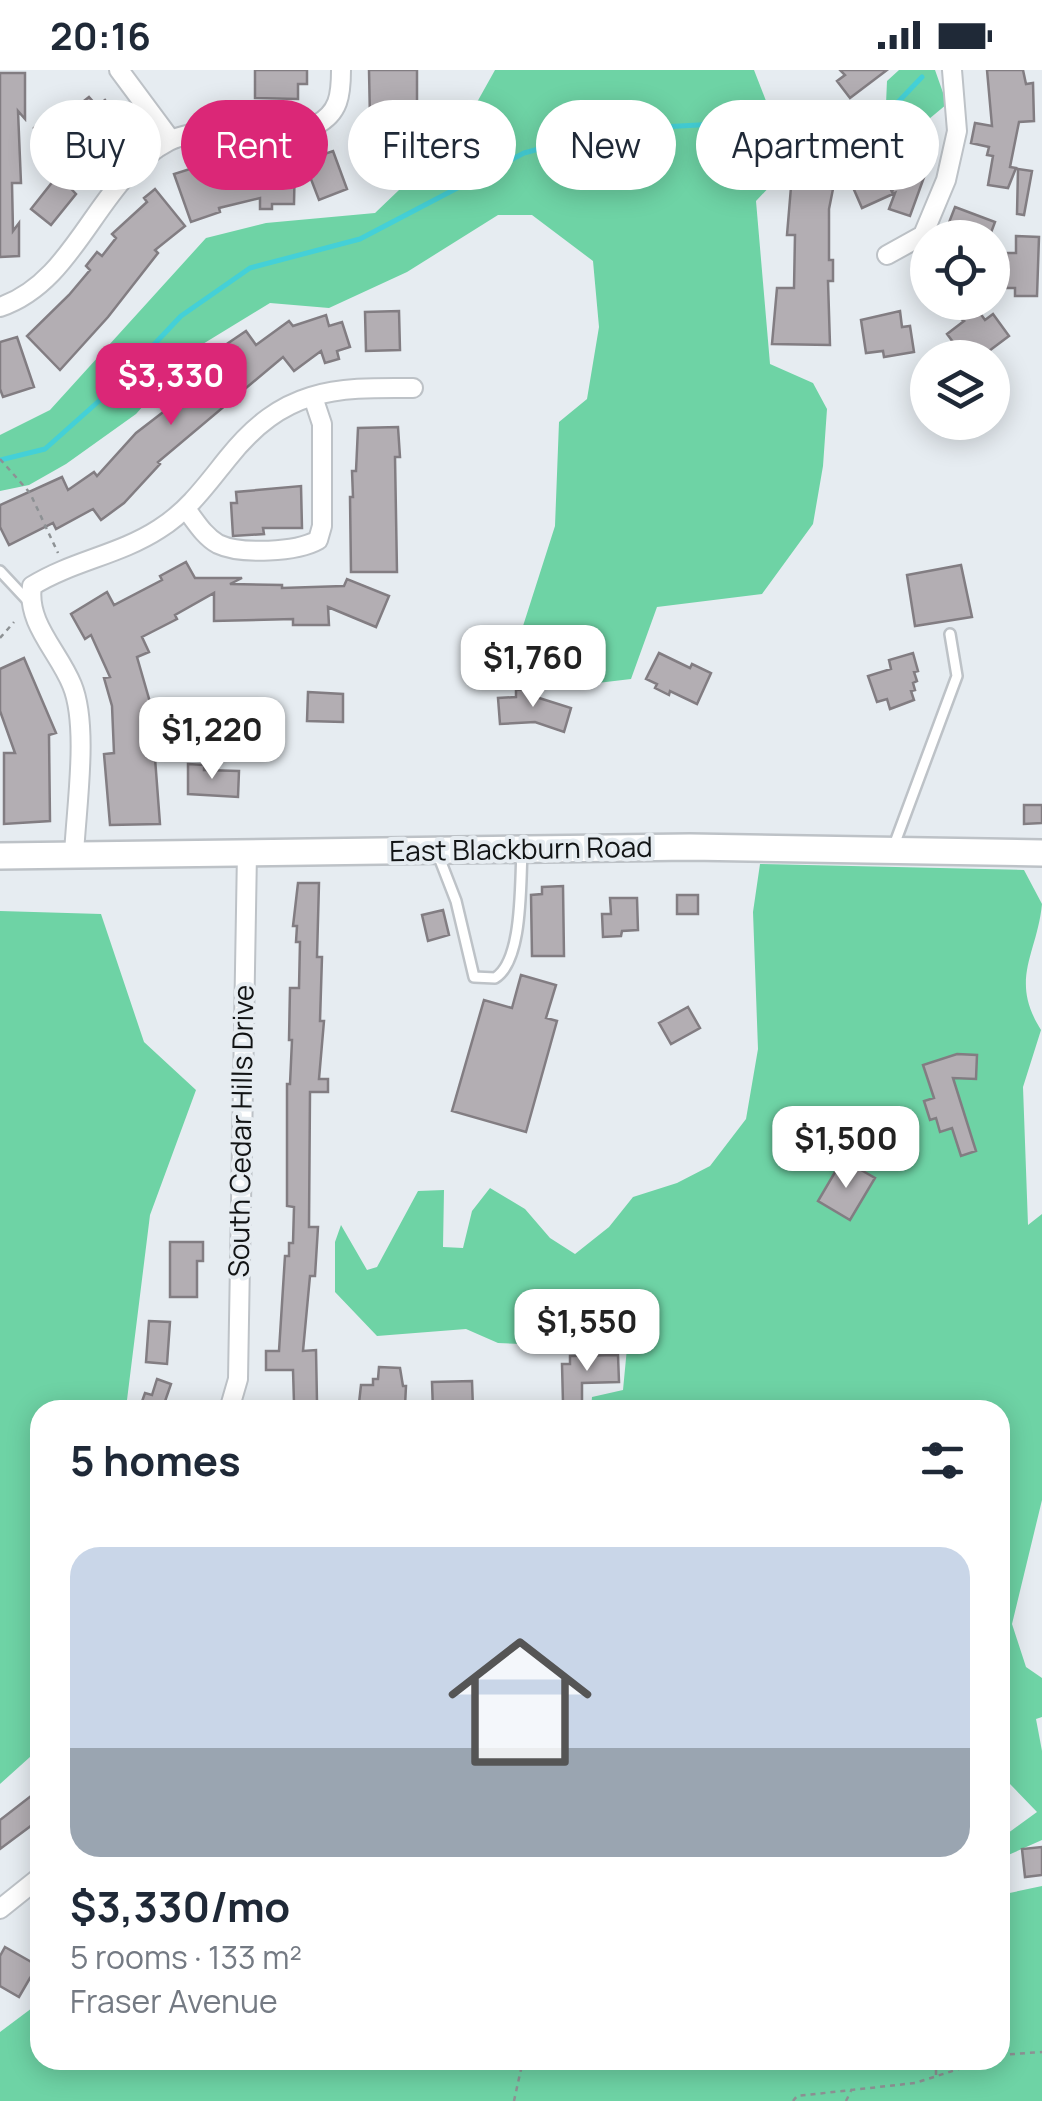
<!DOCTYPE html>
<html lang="en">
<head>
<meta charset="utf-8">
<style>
  body { margin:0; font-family:Manrope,sans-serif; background:#f6f6f7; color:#1f2937; height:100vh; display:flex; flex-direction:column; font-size:38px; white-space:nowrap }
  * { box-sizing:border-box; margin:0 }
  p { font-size:32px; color:#747a83 }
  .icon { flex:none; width:55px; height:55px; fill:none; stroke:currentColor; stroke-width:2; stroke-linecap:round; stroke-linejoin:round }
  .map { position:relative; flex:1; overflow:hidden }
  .details { position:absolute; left:30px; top:1330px; width:980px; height:670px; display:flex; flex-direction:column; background:#fff; border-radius:30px; box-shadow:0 5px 25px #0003 }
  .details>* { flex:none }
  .top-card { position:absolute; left:30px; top:30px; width:982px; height:90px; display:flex; gap:20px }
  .buttons { position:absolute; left:910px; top:150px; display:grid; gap:20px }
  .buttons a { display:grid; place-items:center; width:100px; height:100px; border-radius:50%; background:#fff; box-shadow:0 5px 25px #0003; font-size:50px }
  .price { position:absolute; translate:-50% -85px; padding:0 22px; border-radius:20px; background:#fff; color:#222; font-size:32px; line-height:65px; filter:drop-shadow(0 2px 5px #0008) }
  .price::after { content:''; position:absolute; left:50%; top:60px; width:30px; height:22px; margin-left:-15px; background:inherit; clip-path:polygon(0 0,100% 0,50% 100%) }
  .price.current { background:#db2777; color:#fff }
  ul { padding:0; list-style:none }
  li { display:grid; align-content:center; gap:20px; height:530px; padding:0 40px }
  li+li { border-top:2px solid #e0e1e3 }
  li span { display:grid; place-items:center; height:310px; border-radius:30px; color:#555 }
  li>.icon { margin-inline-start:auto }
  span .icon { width:180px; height:180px; fill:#fffc; stroke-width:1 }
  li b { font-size:42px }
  h2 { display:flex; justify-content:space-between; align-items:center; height:120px; padding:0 40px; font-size:42px }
  .tag { padding:0 35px; border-radius:45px; background:#fff; box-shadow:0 5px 25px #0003; font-size:35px; line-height:90px }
  .tag.current { background:#db2777; color:#fff }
  .status { display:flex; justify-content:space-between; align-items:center; height:70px; padding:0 50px; background:#fff; direction:ltr }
  .status svg { height:28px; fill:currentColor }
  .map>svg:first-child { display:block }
</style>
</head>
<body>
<div class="status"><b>20:16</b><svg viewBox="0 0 49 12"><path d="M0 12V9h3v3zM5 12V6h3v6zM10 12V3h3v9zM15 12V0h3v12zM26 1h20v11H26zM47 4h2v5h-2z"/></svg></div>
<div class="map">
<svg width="1042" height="2031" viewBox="0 0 1042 2031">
  <rect width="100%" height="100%" fill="#e6ecf1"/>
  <path fill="#6ed3a5" d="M495 0H754L768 36 886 34 887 11 899 0H935L947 34 887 84 794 91 756 131 770 294 813 313 827 339 823 396 813 454 762 524 657 537 631 609 564 617 515 581 555 456 559 352 587 329 599 257 593 191 532 145H498L407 202 329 238 270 233 193 280 136 344 66 394 29 415 0 421V365L50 340 206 168 266 153 375 143 447 74 471 43Z
    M760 794 1024 800 1042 834C1037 885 1009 909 1041 960L1023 1017 1028 1155 1042 1144V1430L1012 1554 1026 1597 1042 1608V1647L1036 1649 1042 1681V1770L1006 1786 1000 1780V1769L1037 1742 1010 1714 1000 1717V1340H591L592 1327 623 1320 627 1278 498 1273 466 1259 377 1266 335 1222V1172L341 1155 367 1200 377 1197 418 1121 444 1120 443 1177 463 1178 472 1141 490 1118 525 1139 550 1168 575 1184 609 1157 633 1127 677 1113 710 1096 746 1049 758 979 753 842Z
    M0 841 101 844 144 972 196 1020 150 1145 127 1330 118 1340H40V1678L0 1714Z
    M1042 1816V2031H0V1962L40 1932V1990H1000V1825Z"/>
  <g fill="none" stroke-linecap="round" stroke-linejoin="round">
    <path stroke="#44d0d7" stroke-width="5" d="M0 390 45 379 109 322 181 246 250 198 360 169 524 83 587 66 642 58 755 52 877 54 922 7"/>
  </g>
  <path fill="#b3aeb3" stroke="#827d82" stroke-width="2.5" d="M255 0H307V14H298V29L255 28Z
    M369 0H417V49L370 48Z
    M840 0H887L850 28 837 11 845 5Z
    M987 0H1023L1026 14 1033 13 1034 51 1019 52 1010 97 1016 98 1008 118 988 115 993 86 987 85 989 77 971 73 975 53 992 56Z
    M0 3H25V49L18 41 21 113H12L13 161 19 153V186L0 187Z
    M89 27 97 36 105 30 122 52 111 61 117 69 104 79 93 64 68 86 60 87 34 58 53 40 61 49Z
    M363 50 412 68 399 98 354 79Z
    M908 77 926 83 921 97 927 99 910 146 889 139 895 123 862 138 845 99 864 90 866 94 876 89 892 122Z
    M333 81 347 119 319 130 304 91Z
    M231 86 232 90 246 87H295L294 134H272V139H260V128L219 138 220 142 191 152 174 104Z
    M1018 99 1032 101 1024 145 1017 144Z
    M787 103 818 105V118L833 119 829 139V190H833V211H828L830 275 772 274 777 218H794L795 165H787L791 117H786Z
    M58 105 76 124 51 155 31 139Z
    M155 119 185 156 155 180 158 183 108 247 60 300 27 266 69 225 90 200 86 196 97 182 102 186 116 168 112 164 147 132 144 128Z
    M955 137 995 152 989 168H957L960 160 948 155Z
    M1016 166 1039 167 1037 226H1015V218H1006L1007 183H1016Z
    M937 232H972L985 250 993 244 1009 266 985 284 980 276 965 288 947 264 964 251Z
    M399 241 400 280 366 281 365 242Z
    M900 241 902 257 910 256 914 282 884 287 883 281 866 283 861 250Z
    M326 245 329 256 342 252 350 277 337 281 339 289 325 293 321 281 294 301 283 287 158 392 160 394 124 433 101 450 93 439 56 459 53 453 9 475 0 457V435L62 407 68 420 94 402 97 406 136 363 201 313 196 309 224 281 221 278 246 261 256 275 289 251 293 256Z
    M17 267 34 317 3 327 0 319V272Z
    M398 357 400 387H395L397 502H351L350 427H353L352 401H356L358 358Z
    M301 416 302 458H263L264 464 233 466 231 433H237L236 422Z
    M186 492 195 508H242L230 514 282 515V518L344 516 347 509 389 526 376 557 328 537 329 555H293V549L214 551V523L175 545 177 549 142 567 149 582 137 587 154 646H158L159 675H154L160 754 110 755 104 684 114 683 112 636 104 608 110 607 91 565 85 569 71 544 107 522 114 535 162 510 160 506Z
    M961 495 972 547 915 556 907 505Z
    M659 583 690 598 692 594 711 603 697 634 670 621 669 625 655 618 657 614 646 609Z
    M913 583 918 601 914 602 917 611 913 613 915 620 911 621 914 630 890 639 887 629 877 632 868 606 891 599 889 590Z
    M24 588 56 663 49 665 50 751 4 754V683H15L0 641V599Z
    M536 618V627L571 638 564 662 535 652 500 654 498 628 516 627V620Z
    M308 622 343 624V652L307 651Z
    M188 694 204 695V700L239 701 238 727 188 724Z
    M1024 735H1042V753L1024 754Z
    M298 813H319L317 887H322L320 951H324L319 1009H328V1022H310L309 1157H318L315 1206H310L303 1281 316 1280 317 1332 294 1333 293 1300H266V1281H279L285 1186H289V1173H293L294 1137 287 1136V1014H290L292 970H289L290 918H299L300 872H296L297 856H293Z
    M563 816 564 886H532L531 825 542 824V817Z
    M677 825H698V844H677Z
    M610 828H637L638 860 622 861 621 866 603 867 602 844H611Z
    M443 840 449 865 428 871 422 845Z
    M521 905 556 915 546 948 557 951 526 1062 452 1041 484 930 512 938Z
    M688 937 700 958 671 974 659 953Z
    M957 984 977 985 976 1009 953 1008 976 1081 961 1086 952 1058 940 1062 936 1048 930 1050 924 1031 934 1028 923 995Z
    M854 1096 875 1108 850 1150 818 1131 838 1097 850 1104Z
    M170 1172H203V1191H197V1227H170Z
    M149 1251 170 1252 167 1294 146 1292Z
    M618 1285 619 1312 582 1313V1333H563L562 1294H570V1286Z
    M379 1297 400 1298 403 1316H406L405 1336 359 1333 361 1315H373V1309H378Z
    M157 1309 171 1314 162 1340H139L145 1323 152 1325Z
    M472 1311 473 1339 433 1340 432 1312Z
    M40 1719V1749L0 1779V1750Z
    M1042 1777V1805L1025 1807 1022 1779Z
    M5 1877 40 1897V1913L30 1908 19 1927 0 1916V1886Z"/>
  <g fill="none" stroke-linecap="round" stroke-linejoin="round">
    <defs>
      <path id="lane" d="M0 501 29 532
        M893 778 957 606 950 564
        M437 782 456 831 474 907 495 908C523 891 520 814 522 783"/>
      <path id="street" d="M119 0 171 70
        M887 185 923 165 946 110 957 61 952 0
        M0 237C78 211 97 108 169 71 199 56 281 57 316 55 339 43 341 25 341 0
        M186 439C196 452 204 466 218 474 241 485 297 482 318 470L322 456V354L313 327
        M74 785C76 739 89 656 72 615 59 582 26 553 32 516 72 491 119 485 159 459 188 441 207 414 228 388 283 319 332 317 413 318
        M229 1340 238 1309 247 782
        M0 1839 40 1807"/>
      <path id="secondary" d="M0 786 690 777 1042 783"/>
    </defs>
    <use href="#lane" stroke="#bdc2c7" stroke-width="14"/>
    <use href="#street" stroke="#bdc2c7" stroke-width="22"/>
    <use href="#secondary" stroke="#bdc2c7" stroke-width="30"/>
    <path stroke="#8d9194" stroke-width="2.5" stroke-dasharray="5 5" stroke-linecap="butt" d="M0 389 30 423 58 483
      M0 568 14 552
      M1000 1985 1042 1982
      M936 1990V2005
      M514 2031 523 1990
      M793 2031 797 2026 915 2013 987 1990
      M846 2031 852 2019"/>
    <use href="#lane" stroke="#fff" stroke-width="9"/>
    <use href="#street" stroke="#fff" stroke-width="18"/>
    <use href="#secondary" stroke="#fff" stroke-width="25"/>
  </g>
  <g text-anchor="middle" stroke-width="8" stroke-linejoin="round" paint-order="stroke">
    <g font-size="28" fill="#121415" stroke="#e6ecf1">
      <text transform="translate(521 779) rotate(-1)" y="10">East Blackburn Road</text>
      <text transform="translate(241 1061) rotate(-89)" y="10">South Cedar Hills Drive</text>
    </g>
  </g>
</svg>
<div class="buttons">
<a><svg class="icon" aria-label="locate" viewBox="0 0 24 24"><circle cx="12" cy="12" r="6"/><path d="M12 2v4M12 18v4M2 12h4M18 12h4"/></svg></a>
<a><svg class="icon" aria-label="layers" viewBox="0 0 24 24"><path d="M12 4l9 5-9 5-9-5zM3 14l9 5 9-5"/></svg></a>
</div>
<b class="price current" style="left:171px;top:358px">$3,330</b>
<b class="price" style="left:533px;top:640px">$1,760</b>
<b class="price" style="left:212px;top:712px">$1,220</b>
<b class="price" style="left:846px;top:1121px">$1,500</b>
<b class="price" style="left:587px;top:1304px">$1,550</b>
<div class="top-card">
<a class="tag">Buy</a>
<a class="tag current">Rent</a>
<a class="tag">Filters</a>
<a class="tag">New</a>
<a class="tag">Apartment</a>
</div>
<section class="details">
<h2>5 homes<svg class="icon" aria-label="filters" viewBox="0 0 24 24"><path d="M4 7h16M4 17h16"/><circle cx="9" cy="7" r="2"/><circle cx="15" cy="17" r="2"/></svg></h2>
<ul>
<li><span style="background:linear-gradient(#c9d6e8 65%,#9aa5b1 0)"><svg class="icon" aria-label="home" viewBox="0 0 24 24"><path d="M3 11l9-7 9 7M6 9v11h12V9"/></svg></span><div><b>$3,330/mo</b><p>5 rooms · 133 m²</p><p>Fraser Avenue</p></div></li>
</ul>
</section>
</div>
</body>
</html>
